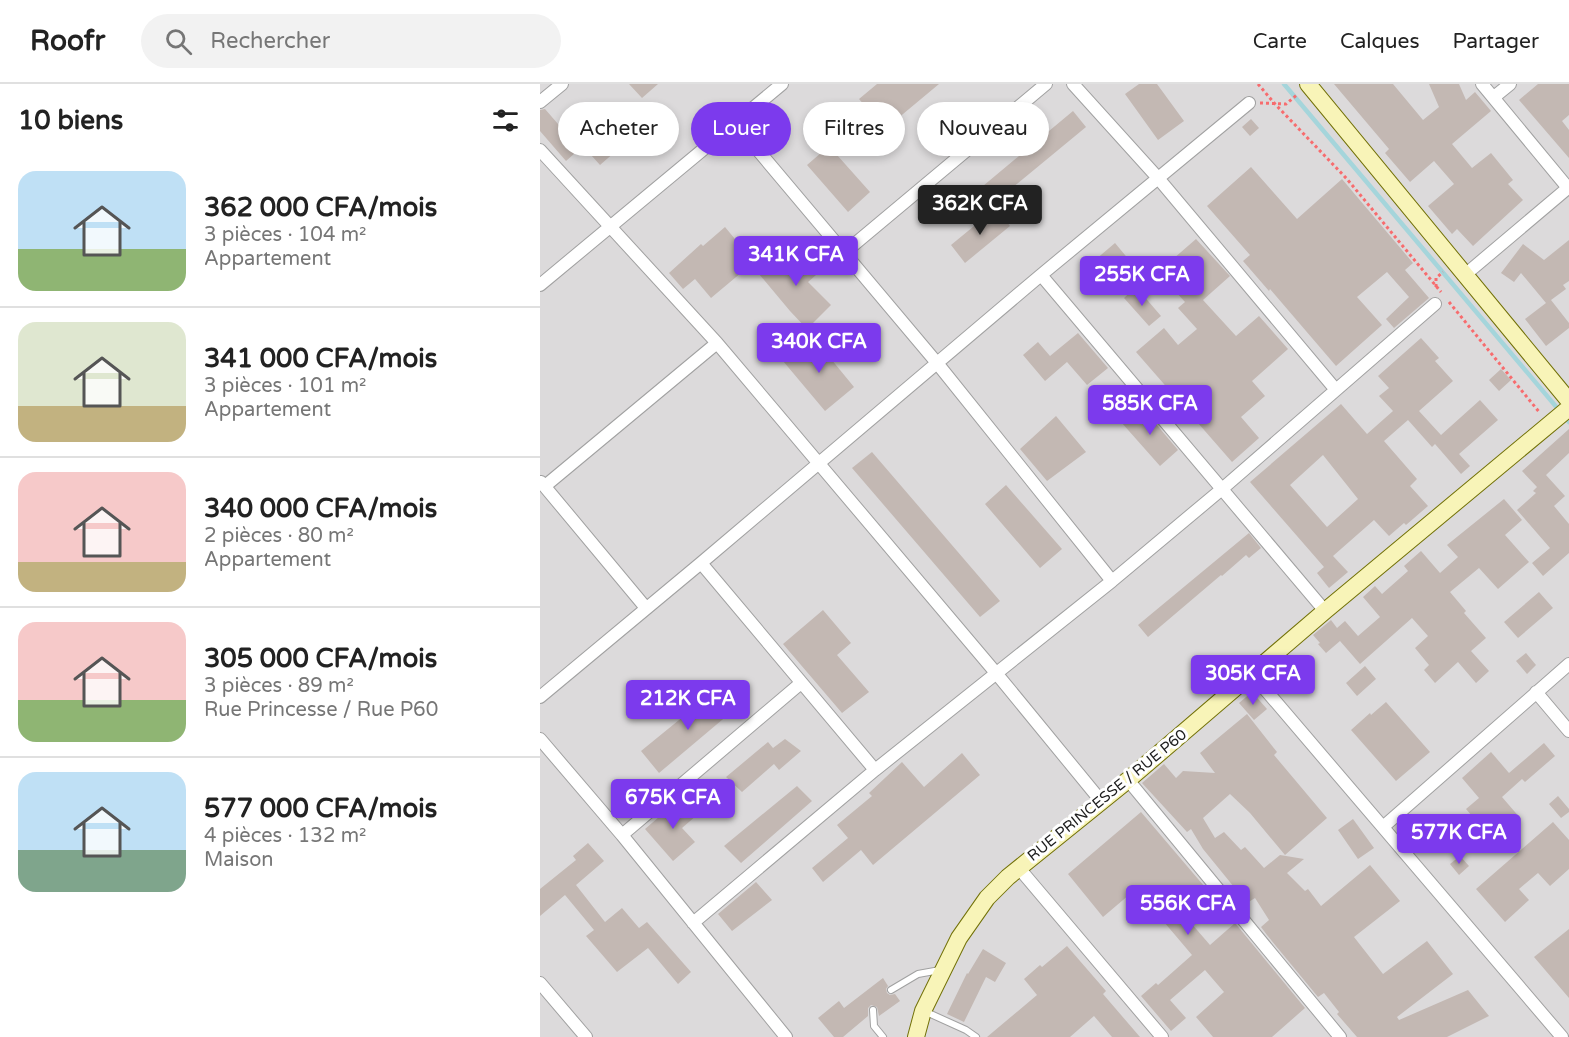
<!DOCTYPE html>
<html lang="fr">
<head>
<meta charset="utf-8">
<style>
  body { margin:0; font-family:"Varela Round",sans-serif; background:#f2f2f2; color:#222; height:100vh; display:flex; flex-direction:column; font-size:22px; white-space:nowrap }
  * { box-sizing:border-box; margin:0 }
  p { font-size:20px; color:#767676 }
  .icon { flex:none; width:33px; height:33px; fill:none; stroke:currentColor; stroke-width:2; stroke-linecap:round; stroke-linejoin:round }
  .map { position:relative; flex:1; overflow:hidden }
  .panel { display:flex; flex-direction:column; background:#fff; width:540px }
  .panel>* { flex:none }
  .banner { position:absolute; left:18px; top:18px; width:570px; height:54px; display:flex; gap:12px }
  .price { position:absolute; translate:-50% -51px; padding:0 14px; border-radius:6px; background:#7c3aed; color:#fff; font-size:20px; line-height:39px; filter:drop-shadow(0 2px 3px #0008) }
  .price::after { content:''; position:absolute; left:50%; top:36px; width:18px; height:14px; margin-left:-9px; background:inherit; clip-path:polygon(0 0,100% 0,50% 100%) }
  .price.selected { background:#222; color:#fff }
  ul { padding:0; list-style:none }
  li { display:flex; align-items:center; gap:18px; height:150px; padding:0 18px }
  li+li { border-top:2px solid #e0e0e0 }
  li span { display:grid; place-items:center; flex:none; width:168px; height:120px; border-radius:18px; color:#555 }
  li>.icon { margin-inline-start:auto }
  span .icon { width:72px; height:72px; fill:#fffc; stroke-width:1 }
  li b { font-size:26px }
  h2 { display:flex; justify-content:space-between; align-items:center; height:72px; padding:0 18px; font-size:26px }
  .chip { padding:0 21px; border-radius:27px; background:#fff; box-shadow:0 3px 9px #0003; font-size:21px; line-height:54px }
  .chip.selected { background:#7c3aed; color:#fff }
  header { display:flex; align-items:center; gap:36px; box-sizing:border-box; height:84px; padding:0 30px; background:#fff; border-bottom:2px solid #e0e0e0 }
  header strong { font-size:28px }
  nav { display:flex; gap:33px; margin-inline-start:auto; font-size:21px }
  .search { width:420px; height:54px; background:#f2f2f2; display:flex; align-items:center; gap:15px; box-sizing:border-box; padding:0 21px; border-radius:33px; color:#767676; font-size:22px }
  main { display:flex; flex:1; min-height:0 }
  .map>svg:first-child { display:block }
</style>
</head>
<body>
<header>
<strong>Roofr</strong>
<div class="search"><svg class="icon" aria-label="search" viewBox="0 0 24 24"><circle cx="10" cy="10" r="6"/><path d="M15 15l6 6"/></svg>Rechercher</div>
<nav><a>Carte</a><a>Calques</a><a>Partager</a></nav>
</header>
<main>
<section class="panel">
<h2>10 biens<svg class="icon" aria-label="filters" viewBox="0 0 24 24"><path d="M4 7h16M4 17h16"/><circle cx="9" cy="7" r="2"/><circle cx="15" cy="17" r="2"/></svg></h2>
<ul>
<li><span style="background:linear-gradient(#bfe0f5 65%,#8fb573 0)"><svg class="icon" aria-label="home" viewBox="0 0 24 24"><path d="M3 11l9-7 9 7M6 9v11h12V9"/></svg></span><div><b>362 000 CFA/mois</b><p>3 pièces · 104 m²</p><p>Appartement</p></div></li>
<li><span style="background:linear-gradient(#dfe7d0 70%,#c2b280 0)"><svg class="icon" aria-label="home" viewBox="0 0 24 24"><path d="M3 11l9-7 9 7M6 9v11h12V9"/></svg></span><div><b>341 000 CFA/mois</b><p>3 pièces · 101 m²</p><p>Appartement</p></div></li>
<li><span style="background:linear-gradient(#f6c9c9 75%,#c2b280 0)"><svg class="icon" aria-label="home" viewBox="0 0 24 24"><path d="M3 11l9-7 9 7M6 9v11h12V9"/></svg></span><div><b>340 000 CFA/mois</b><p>2 pièces · 80 m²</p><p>Appartement</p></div></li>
<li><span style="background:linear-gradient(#f6c9c9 65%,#8fb573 0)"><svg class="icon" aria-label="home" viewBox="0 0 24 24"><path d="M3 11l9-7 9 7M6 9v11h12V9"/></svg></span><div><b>305 000 CFA/mois</b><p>3 pièces · 89 m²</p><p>Rue Princesse / Rue P60</p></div></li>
<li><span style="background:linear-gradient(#bfe0f5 65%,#7fa58c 0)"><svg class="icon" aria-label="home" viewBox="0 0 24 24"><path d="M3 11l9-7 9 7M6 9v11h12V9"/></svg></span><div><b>577 000 CFA/mois</b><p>4 pièces · 132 m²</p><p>Maison</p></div></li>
</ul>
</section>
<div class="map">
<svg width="1029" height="953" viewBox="0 0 1029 953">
  <rect width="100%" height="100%" fill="#eee9e4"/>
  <path fill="#dcdadb" d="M0 0H1029V953H0Z"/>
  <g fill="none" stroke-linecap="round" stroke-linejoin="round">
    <path stroke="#a5d5db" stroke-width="4.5" d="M744 0 1029 338"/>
  </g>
  <path fill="#c3b8b3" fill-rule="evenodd" d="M89 0H118L102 14Z
    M337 0H399L345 45 319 15Z
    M599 0H617L644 37 618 56 585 10Z
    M794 0H853L883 36 899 23 889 0H919L926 16 935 8 951 27 912 60 932 84 951 69 973 96 968 100 983 116 933 162 917 145 912 150 888 122 914 100 894 77 870 98 845 69 849 65Z
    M998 0H1029V31L1022 37 1029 46V74L979 16Z
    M102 20 114 34 60 81 43 62 26 77 0 47V26L5 25 25 48 54 23 73 44Z
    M533 27 546 43 444 127 431 112Z
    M711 35 719 44 710 52 702 43Z
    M289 62 330 108 308 128 267 81Z
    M711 83 757 135 802 95 873 179 865 186 889 214 854 244 846 235 869 213 847 188 817 213 842 241 796 282 730 205 729 207 703 177 710 171 667 122Z
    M456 124 470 142 425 179 411 161Z
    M185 143 214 178 171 214 155 195 143 205 129 189 161 160 163 162Z
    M656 155 690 192 663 216 696 252 719 232 748 265 712 297 725 312 701 333 719 354 692 378 596 268 624 244 638 261 657 245 638 224 645 218 616 186 631 173 633 175Z
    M1029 156V197L1023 201 1026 205 1011 216 1029 239V244L1006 262 985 235 1006 219 981 189 974 198 961 189 983 160 1004 176Z
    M575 159 590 177 569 194 555 176Z
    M252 163 276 191 268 198 291 221 267 245 250 227 219 190Z
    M596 203 621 232 609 242 584 214Z
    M538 249 568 284 547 301 527 278 505 297 483 271 498 258 510 272Z
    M273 253 314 303 285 327 243 277Z
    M881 254 899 274 895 277 913 297 879 327 901 351 940 316 958 336 919 370 930 382 921 390 895 360 892 363 868 336 844 357 877 395 870 402 888 422 866 441 864 439 849 452 834 436 793 472 808 488 789 504 777 489 784 483 710 398 801 320 827 350 853 327 839 312 849 304 838 292ZM783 371 818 415 787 443 750 401Z
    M961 285 971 296 959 307 949 296Z
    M600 321 638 366 620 382 581 338Z
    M516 332 546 368 507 397 480 365Z
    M1029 345V369L1006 391 1025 412 1014 422 1029 440V469L1003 492 992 479 1010 464 977 426 996 409 993 407 997 403 982 387Z
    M332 368 460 517 440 533 312 384Z
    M466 401 522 465 500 484 445 420Z
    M964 415 982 436 965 451 989 478 958 505 939 484 910 508 926 527 924 529 946 554 931 567 949 587 936 599 918 578 895 599 884 586 889 581 875 564 888 552 872 534 820 580 800 557 786 569 778 560 780 559 773 551 791 536 797 544 805 537 818 552 840 533 823 513 835 502 842 510 868 487 864 482 881 467 900 489 918 473 907 461Z
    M709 449 721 464 709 474 706 471 682 492 681 491 608 553 598 541Z
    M999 508 1013 524 978 554 964 538Z
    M283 526 311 559 297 571 329 608 302 629 243 560Z
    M986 569 996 581 987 590 976 577Z
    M825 582 836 595 817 612 806 599Z
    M177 605 195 625 119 689 101 667Z
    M712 608 727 625 714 636 699 619Z
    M846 618 890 668 856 697 811 646 830 629 831 631Z
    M707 630 737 668 734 671 787 734 745 771 710 729 690 710 663 734 675 754 684 748 701 766 705 763 724 784 740 771 764 775 747 789 765 807 768 805 781 822 830 781 860 817 814 853 843 890 887 857 913 890 857 933 859 936 928 906 949 932 907 953H817L797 930 799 928 784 909 778 913 727 851 721 843 729 836 715 814 707 819 663 765 651 745 647 748 602 699 624 680 636 694 643 687 675 689 660 669Z
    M245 655 261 667 239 686 234 680 202 708 186 693 228 658 233 664Z
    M1004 659 1015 672 985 698 982 695 962 713 981 735 959 755 942 735 938 739 926 725 939 714 922 694 951 668 969 689Z
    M422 669 440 691 333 781 321 766 283 798 272 784 308 754 297 741 332 712 329 709 362 678 384 703Z
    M257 702 272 717 201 779 184 762Z
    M1018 712 1029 725V728L1021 734 1009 720Z
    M141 714 157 731 142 744 155 758 133 777 105 745Z
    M601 728 664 802 638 824 670 861 695 839 765 924 732 953H673L656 933 684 908 665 886 630 916 646 934 631 947 601 912 616 899 618 901 652 871 596 805 563 833 528 790Z
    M813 735 834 764 818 775 798 746Z
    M1013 738 1029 756V785L1010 802 998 789 979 805 989 816 965 838 936 805Z
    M48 759 64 777 36 801 65 838 82 824 99 844 107 838 151 888 138 900 108 864 77 888 46 852 54 846 25 811 0 832V805L36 776 33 772Z
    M920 772 929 782 919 791 910 780Z
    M216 798 232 816 192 847 178 830Z
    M1029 845V914L994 873Z
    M527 862 566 907 563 910 600 953H572L554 932 530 953H447L497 911 484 895 500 881 502 883Z
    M443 865 466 879 455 898 446 893 424 938 407 930 427 889 428 890Z
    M343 894 348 902 346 905 347 909 350 911 355 910 360 917 339 932 337 923 331 921 328 924V932L303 953H294L278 934 299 917 304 924Z"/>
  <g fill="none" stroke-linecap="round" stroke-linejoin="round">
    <defs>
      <path id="lane" d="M351 906 378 890 400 886
        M333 926 334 942 343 953
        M384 927 426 946 436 953"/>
      <path id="street" d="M533 0 618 94 796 306
        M942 0 1028 104
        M954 13 970 0
        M0 18 22 0
        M195 39 397 279 572 497
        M0 66 177 259 456 589 561 717
        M305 168 506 0
        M926 190 1029 103
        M501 191 785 527
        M0 201 242 0
        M1 398 106 524
        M5 402 177 259
        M161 479 335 686
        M712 590 1022 953
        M996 608 1029 647
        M0 613 161 479 501 191 709 19
        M0 655 82 751 246 953
        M588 696 800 953
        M843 743 1029 580
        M82 751 261 599
        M478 783 622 953
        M153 839 335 686 572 497 682 405 895 220
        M0 899 46 953"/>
      <path id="secondary" d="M768 0 1029 317
        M376 953 383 927 419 854 447 814 468 793 588 696 785 527 1029 324"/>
    </defs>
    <use href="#lane" stroke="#a1a1a1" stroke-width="8"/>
    <use href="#street" stroke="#a1a1a1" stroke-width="14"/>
    <use href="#secondary" stroke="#727107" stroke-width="18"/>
    <path stroke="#f76c6e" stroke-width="3" stroke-dasharray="3 3" stroke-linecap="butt" d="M718 0 735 20 807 95 901 208
      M720 19 746 20 758 10
      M896 203V194L903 188
      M909 218 1000 329"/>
    <use href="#lane" stroke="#fff" stroke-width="6"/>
    <use href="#street" stroke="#fff" stroke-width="12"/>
    <use href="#secondary" stroke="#f8f4b8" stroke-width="16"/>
  </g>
  <g text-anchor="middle" stroke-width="6" stroke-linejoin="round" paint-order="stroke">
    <g font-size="15" fill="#1d1d1d" stroke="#fff">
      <text transform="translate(567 711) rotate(-39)" y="5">RUE PRINCESSE / RUE P60</text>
    </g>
  </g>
</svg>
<b class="price selected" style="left:440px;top:152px">362K CFA</b>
<b class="price" style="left:256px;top:203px">341K CFA</b>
<b class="price" style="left:602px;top:223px">255K CFA</b>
<b class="price" style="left:279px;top:290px">340K CFA</b>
<b class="price" style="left:610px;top:352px">585K CFA</b>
<b class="price" style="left:713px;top:622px">305K CFA</b>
<b class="price" style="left:148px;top:647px">212K CFA</b>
<b class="price" style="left:133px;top:746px">675K CFA</b>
<b class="price" style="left:919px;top:781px">577K CFA</b>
<b class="price" style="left:648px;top:852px">556K CFA</b>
<div class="banner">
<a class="chip">Acheter</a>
<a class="chip selected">Louer</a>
<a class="chip">Filtres</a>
<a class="chip">Nouveau</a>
</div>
</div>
</main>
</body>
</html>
